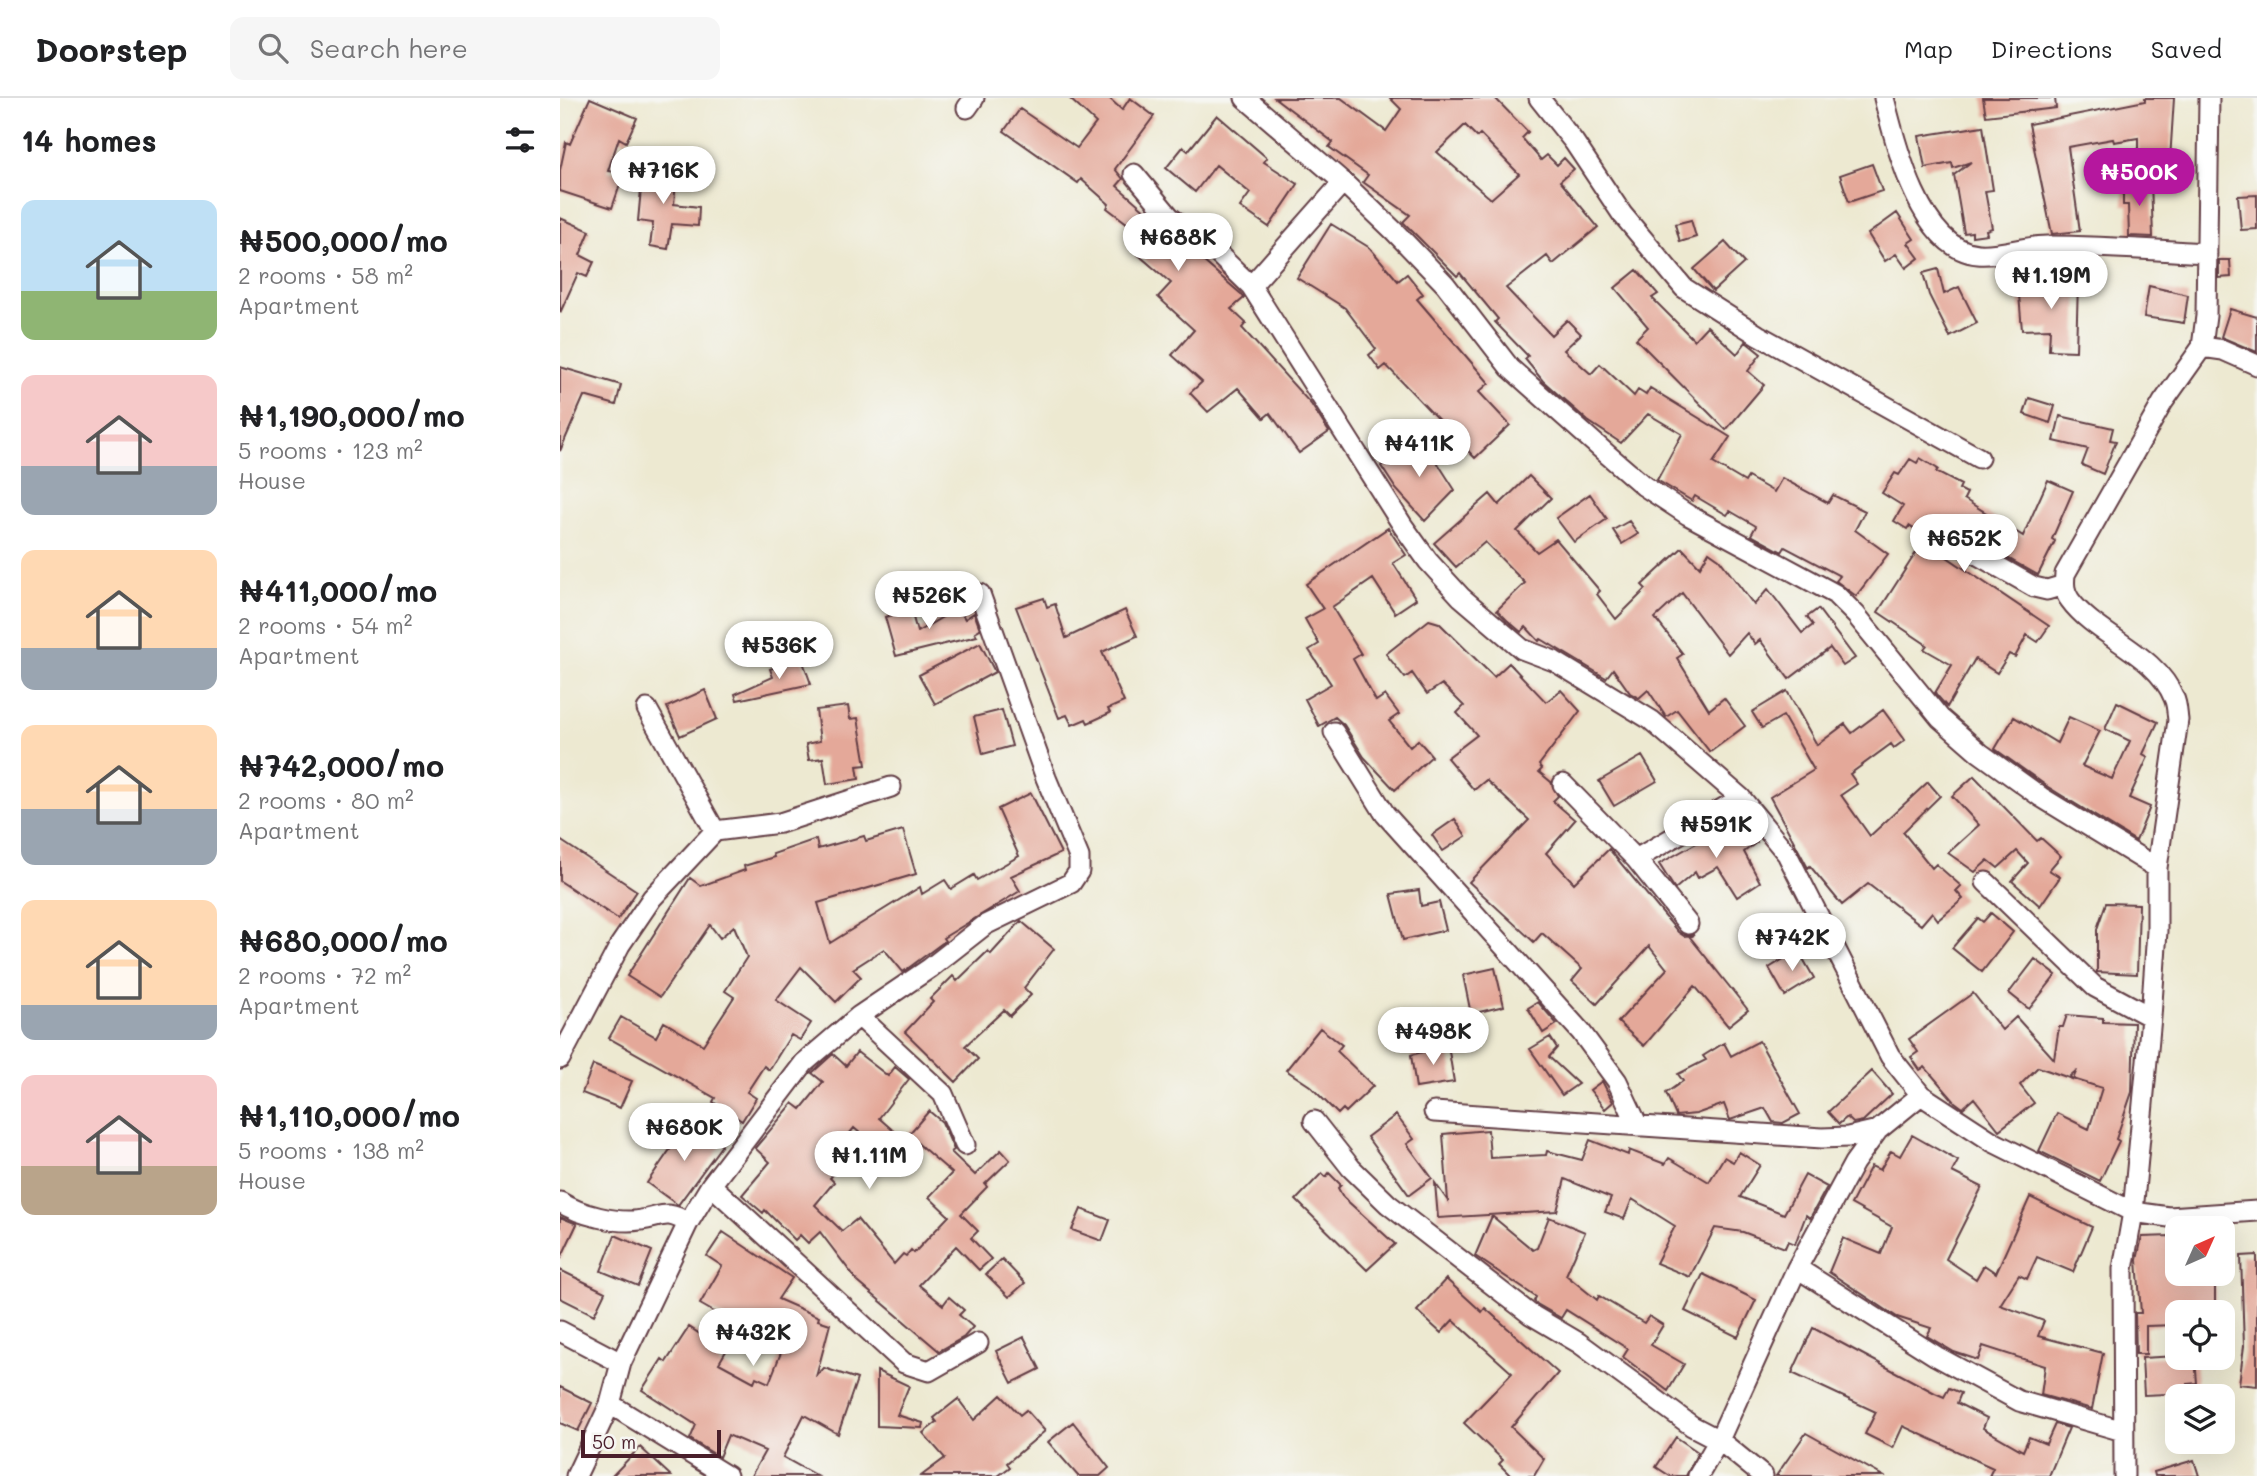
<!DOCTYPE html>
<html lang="en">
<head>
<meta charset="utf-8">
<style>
  body { margin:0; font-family:Mali,sans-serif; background:#f6f6f6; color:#202124; height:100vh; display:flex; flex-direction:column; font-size:26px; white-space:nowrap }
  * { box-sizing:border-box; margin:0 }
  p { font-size:23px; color:#757577 }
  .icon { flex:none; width:38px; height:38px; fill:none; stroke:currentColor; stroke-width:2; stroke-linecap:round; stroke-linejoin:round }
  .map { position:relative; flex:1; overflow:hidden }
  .details { display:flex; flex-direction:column; background:#fff; width:560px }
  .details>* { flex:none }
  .needle { width:46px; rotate:45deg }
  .tools { position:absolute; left:1605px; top:1118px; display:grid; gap:14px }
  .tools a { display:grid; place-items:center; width:70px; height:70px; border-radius:14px; background:#fff; box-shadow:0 7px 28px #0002; font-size:35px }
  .scale { position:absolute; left:21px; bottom:18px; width:140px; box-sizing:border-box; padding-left:7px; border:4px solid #4a1f2b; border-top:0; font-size:19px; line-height:24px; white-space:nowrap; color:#4a1f2b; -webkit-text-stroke:5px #f6f6f2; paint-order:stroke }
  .price { position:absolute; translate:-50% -60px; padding:0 16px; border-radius:24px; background:#fff; color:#222; font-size:23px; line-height:46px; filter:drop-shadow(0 2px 4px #0008) }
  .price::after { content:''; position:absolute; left:50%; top:42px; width:21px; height:16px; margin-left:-10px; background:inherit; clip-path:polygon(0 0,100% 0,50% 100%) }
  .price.on { background:#b5179e; color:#fff }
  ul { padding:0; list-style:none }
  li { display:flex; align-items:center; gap:21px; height:175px; padding:0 21px }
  li span { display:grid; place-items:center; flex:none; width:196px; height:140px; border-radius:14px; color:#555 }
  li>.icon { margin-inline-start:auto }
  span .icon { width:84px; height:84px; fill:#fffc; stroke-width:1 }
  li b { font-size:30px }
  h2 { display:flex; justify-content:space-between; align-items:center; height:84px; padding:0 21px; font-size:30px }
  header { display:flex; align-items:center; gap:42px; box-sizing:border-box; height:98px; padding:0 35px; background:#fff; border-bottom:2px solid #e0e0e0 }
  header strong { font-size:33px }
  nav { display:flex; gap:38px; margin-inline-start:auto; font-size:24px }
  .search { width:490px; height:63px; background:#f6f6f6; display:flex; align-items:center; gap:18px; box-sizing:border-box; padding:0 24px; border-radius:14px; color:#757577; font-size:26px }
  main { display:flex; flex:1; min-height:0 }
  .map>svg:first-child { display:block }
</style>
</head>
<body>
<header>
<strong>Doorstep</strong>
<div class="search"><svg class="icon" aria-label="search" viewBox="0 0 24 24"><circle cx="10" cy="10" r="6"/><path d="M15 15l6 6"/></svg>Search here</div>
<nav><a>Map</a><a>Directions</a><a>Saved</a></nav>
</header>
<main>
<section class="details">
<h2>14 homes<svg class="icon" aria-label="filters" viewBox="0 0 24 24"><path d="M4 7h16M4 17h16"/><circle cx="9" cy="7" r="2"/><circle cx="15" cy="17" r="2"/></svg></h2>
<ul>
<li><span style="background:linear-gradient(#bfe0f5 65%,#8fb573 0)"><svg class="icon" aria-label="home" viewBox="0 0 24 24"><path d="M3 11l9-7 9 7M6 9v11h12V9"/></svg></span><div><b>₦500,000/mo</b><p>2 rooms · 58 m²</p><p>Apartment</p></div></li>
<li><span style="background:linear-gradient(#f6c9c9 65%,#9aa5b1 0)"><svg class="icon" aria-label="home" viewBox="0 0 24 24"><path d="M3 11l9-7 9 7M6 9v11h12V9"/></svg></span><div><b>₦1,190,000/mo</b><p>5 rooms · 123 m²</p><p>House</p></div></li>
<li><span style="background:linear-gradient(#ffd9b3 70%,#9aa5b1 0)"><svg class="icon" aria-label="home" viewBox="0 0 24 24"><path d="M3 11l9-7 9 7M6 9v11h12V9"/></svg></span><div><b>₦411,000/mo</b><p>2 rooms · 54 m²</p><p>Apartment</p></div></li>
<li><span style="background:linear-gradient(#ffd9b3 60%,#9aa5b1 0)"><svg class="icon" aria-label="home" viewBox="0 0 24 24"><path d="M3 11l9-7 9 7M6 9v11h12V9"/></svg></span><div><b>₦742,000/mo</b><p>2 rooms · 80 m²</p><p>Apartment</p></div></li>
<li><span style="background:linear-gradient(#ffd9b3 75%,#9aa5b1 0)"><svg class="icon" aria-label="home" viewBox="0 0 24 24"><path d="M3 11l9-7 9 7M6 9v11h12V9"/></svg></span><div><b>₦680,000/mo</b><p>2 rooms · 72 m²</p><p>Apartment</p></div></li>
<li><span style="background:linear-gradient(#f6c9c9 65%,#b9a48a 0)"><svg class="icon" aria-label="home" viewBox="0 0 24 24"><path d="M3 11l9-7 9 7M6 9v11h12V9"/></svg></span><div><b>₦1,110,000/mo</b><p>5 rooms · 138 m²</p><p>House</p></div></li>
</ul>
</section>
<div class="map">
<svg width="1697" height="1378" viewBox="0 0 1697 1378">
  <rect width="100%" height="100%" fill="#f6f6f2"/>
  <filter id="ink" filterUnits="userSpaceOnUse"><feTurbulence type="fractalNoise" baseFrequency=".0143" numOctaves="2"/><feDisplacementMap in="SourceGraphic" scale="14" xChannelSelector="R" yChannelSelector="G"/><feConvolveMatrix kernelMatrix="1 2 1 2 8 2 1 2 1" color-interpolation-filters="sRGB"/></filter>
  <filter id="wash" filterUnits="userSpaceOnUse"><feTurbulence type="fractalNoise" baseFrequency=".00686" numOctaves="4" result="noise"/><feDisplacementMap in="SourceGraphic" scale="28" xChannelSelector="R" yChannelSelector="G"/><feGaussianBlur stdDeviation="1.57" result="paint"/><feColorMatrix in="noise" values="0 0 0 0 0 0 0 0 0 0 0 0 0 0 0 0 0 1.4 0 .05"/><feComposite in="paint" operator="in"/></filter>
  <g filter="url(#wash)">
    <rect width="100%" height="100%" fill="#ede9d1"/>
    <g id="blocks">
      <path fill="#e4a899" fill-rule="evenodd" d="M30 0 77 20 66 44 59 40 48 73 64 75 52 110 0 93V72L6 44 10 46Z
        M509 0H549L562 12 570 0 594 18 555 71 563 81 557 88 681 196 684 200 671 211 686 225 682 230 751 306 769 334 739 355 710 315 704 320 678 290 648 314 630 295 642 284 612 257 634 232 598 199 611 185 574 153 585 139 547 110 549 106 521 81 518 85 444 33 460 11 517 50 536 25Z
        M715 0H781L826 33 841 11 830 0H935L968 34 962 40 981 62 987 57 997 67 1004 60 1014 71 1000 83 1038 129 993 166 987 158 946 190 991 237 1007 222 1021 236 1004 252 1031 276 1040 266 1074 298 1078 292 1086 297 1090 290 1170 339 1153 365 1185 384 1188 379 1214 394 1222 380 1268 405 1273 397 1305 413 1295 432 1328 456 1296 498 1276 483 1280 478 1225 449 1222 454 1191 437 1196 428 1170 413 1167 417 1135 398 1132 403 1097 382 1122 336 1088 316 1061 345 1028 323 983 283 965 261 968 258 935 224 938 221 900 175 897 178 843 124 850 117 803 84 808 77 769 49 773 44ZM905 27 917 39 920 36 959 76 931 101 877 54Z
        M1423 0H1495L1496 10 1426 18Z
        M1585 0H1614L1610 62H1621V76L1578 77V40L1554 44 1553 41 1508 49 1520 133 1492 136 1469 26 1585 3Z
        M657 17 707 60 704 64 738 86 709 129 680 109 690 95 656 67 635 94 606 70 623 49 628 53Z
        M1423 28 1433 92 1425 93 1432 130 1426 132 1427 136 1412 138V134L1404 135 1394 77 1411 64 1393 70 1392 65 1365 70 1359 38Z
        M1312 66 1322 93 1289 104 1280 77Z
        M83 70 117 72 114 106 139 109 138 128 112 126 108 151 90 148 93 125 78 123Z
        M1591 83 1593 139 1569 138 1568 107H1563V93L1567 92V84Z
        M1697 97V131L1681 132 1678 98Z
        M1337 115 1354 141 1348 145 1359 160 1346 170 1336 156 1325 163 1308 136Z
        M0 120 30 133 20 157 34 164 27 179 18 175 0 215Z
        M1131 122 1136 139 1120 144 1115 126Z
        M771 126 810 150 838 183 847 176 863 196 857 201 929 285 919 294 950 327 915 360 826 267 820 272 809 257 816 251 785 210 737 180Z
        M1165 144 1184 165 1153 193 1134 171Z
        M1659 162H1670L1671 179 1659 180Z
        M1378 171 1384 196 1399 189 1417 225 1390 239 1369 197 1363 175Z
        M1077 172 1098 196 1092 200 1134 242 1147 228 1177 256 1186 244 1201 256 1188 273 1204 287 1166 332 1076 241 1088 229 1055 190Z
        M1481 183 1518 185 1516 253 1489 252 1490 231 1462 232 1458 185Z
        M1589 188 1628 197 1624 225 1584 219Z
        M1670 211 1697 219V254L1661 239Z
        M0 269 61 287 56 307 24 298 0 353Z
        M1469 300 1495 308 1490 325 1464 316Z
        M1500 318 1553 330 1550 342 1556 343 1543 376 1522 367 1528 351 1494 343Z
        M863 342 895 392 865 423 836 391 821 368Z
        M1360 360 1378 371 1376 374 1401 387 1399 391 1407 395 1404 401 1463 438 1488 382 1513 393 1492 441 1495 443 1478 477 1394 430 1381 455 1489 528 1478 544 1467 537 1455 559 1449 556 1437 575 1415 561 1387 609 1375 595 1392 567 1364 551 1367 547 1318 514 1366 439 1349 428 1347 431 1334 423 1343 408 1322 395 1335 375 1339 377 1350 361 1357 365Z
        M969 378 991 400 957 433 977 454 996 441 1040 493 1037 496 1056 521 1086 491 1082 487 1122 450 1140 469 1149 454 1159 461 1194 507 1208 491 1242 535 1253 527 1247 519 1258 511 1295 560 1283 568 1270 550 1229 581 1200 542 1195 546 1187 535 1168 556 1122 495 1095 520 1123 556 1117 560 1149 612 1164 600 1185 628 1150 654 1117 612 1106 619 1088 592 1079 600 1070 595 1053 571 1046 580 981 541 979 543 966 529 961 534 947 522 937 512 965 485 925 444 896 469 874 445 930 396 939 407Z
        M1030 396 1047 421 1014 444 996 420Z
        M1069 423 1078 436 1062 446 1053 432Z
        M828 430 846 457 833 465 856 501 835 515 813 481 772 509 801 556 793 561 816 603 825 597 839 616 829 623 850 649 858 642 872 658 835 692 804 659 784 627 775 619 759 628 745 601 771 586 749 552 759 546 745 521 763 511 746 486Z
        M484 500 487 509 495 506 506 540 565 512 577 538 542 554 564 604 548 611 550 615 528 625 526 621 512 627 507 617 499 620 456 509Z
        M398 510 405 521 414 515 420 531 415 534 417 538 336 558 325 519 351 512 357 534Z
        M869 522 879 525 934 579 949 565 986 604 1001 592 1020 613 979 667 982 671 979 674 991 684 998 698 993 703 1015 722 986 755 1014 785 1049 751 1118 834 1124 838 1134 837 1130 839 1188 912 1168 928 1135 888 1084 948 1058 924 1107 871 1089 848 1037 906 1012 883 1022 871 982 835 974 844 909 784 969 722 926 682 914 692 887 660 917 637 897 615 904 608 882 586 867 596 852 575 845 580 826 556Z
        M420 545 435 574 375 606 359 577Z
        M242 561 251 586 177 602 175 596 213 579 210 571Z
        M145 592 157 621 120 638 107 609Z
        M1227 593 1257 647 1285 626 1292 635 1323 612 1345 642 1334 650 1331 646 1290 676 1297 686 1281 697 1310 738 1368 684 1380 698 1343 734 1372 770 1376 766 1401 788 1396 793 1403 801 1378 822 1372 814 1361 827 1308 786 1282 807 1250 768 1248 770 1210 699 1254 672 1223 618 1202 630 1192 614Z
        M1557 604 1598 624 1583 656 1588 659 1569 700 1590 709 1576 743 1488 689 1435 651 1454 619 1497 645 1509 619 1540 633 1522 668 1552 681 1570 643 1545 631Z
        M288 608 290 621 298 620 306 667 297 668 299 681 267 686 263 660 249 662 246 646 260 643 256 612Z
        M442 612 452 648 423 656 414 619Z
        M1082 658 1097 683 1054 708 1039 683Z
        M1414 678 1477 743 1481 740 1501 758 1489 772 1500 779 1480 808 1452 783 1468 765 1457 753 1438 770 1428 762 1415 774 1388 755 1419 727 1392 698Z
        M471 695 501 755 451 778 460 793 383 840 385 843 343 874 324 851 293 871 301 879 276 904 241 869 216 902 251 925 240 942 231 937 209 972 204 968 187 994 196 1000 182 1023 153 1004 155 1000 49 940 61 919 96 939 104 924 143 947 174 899 165 893 187 859 174 828 160 840 150 827 100 899 67 878 130 780 141 788 185 772 184 768 214 759 213 756 256 741 258 751 304 738 306 743 343 732 356 776 258 805 270 845 360 789 362 796 385 782 391 791 414 777 417 782 459 758 438 711Z
        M895 721 906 738 883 753 872 737Z
        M1167 728 1173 738 1186 728 1197 744 1184 754 1200 784 1177 799 1158 769 1138 780 1135 774 1115 791 1099 766Z
        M0 742 77 793 58 821 0 783Z
        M859 792 861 808 879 804 886 832 843 842 831 796Z
        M1546 805 1579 806 1577 876 1537 874V831Z
        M1431 815 1453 834 1422 874 1392 850 1418 820 1423 824Z
        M461 823 494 851 464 890 471 897 450 918 444 912 405 948 418 961 396 984 345 934 373 904 370 901 393 878 397 883 428 853 431 856Z
        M1238 852 1254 880 1225 898 1209 870Z
        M1475 861 1496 877 1469 911 1449 895Z
        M935 870 944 908 911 916 903 877Z
        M1413 895 1442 932 1456 919 1494 961 1499 929H1503L1507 917 1543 920V924L1574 925 1572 994 1556 1041 1559 1043 1540 1083 1479 1053 1497 1015 1529 1031 1542 990 1513 981 1517 972 1510 978 1512 981 1478 969 1460 987 1474 1005 1439 1032 1414 1000 1403 1010 1395 1004 1365 969 1360 972 1351 959 1358 954 1349 941Z
        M978 904 997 926 983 935 968 910Z
        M760 930 782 947 777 953 813 988 786 1014 783 1011 778 1016 750 988 726 972Z
        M990 939 997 950 989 959 1018 986 1002 997 970 951Z
        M1199 943 1240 1016 1223 1025 1213 1024 1205 1010 1170 1022 1164 1006 1136 1016 1116 1018 1106 995 1123 983 1118 976 1146 962 1143 958 1164 945 1171 958Z
        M888 947 894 984 856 990 851 957Z
        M297 954 328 978 335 969 349 981 319 1020 336 1035 321 1053 294 1030 276 1052 286 1061 270 1080 274 1084 255 1107 282 1133 297 1121 334 1166 343 1156 346 1158 351 1152 354 1155 389 1118 369 1099 392 1075 348 1037 369 1013 382 1024 394 1052 391 1054 415 1077 441 1052 450 1062 425 1086 427 1089 401 1116 418 1133 411 1140 431 1161 419 1172 396 1148 359 1187 383 1207 389 1199 404 1212 399 1217 413 1229 404 1239 379 1253 298 1184 260 1134 248 1145 240 1137 235 1142 205 1112 203 1115 182 1097 210 1064 195 1050 233 1005 241 1011 263 984 252 975 273 956 286 968Z
        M33 967 72 983 60 1010 22 995Z
        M1312 973 1332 996 1303 1023 1293 1025 1287 1019 1279 1026 1268 1014Z
        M1042 983 1053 1004 1045 1011 1030 992Z
        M836 1017 854 1041 847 1046 872 1080 849 1097 807 1039Z
        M129 1024 162 1047 118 1107 87 1085Z
        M928 1032 930 1060 986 1057 987 1053 1022 1062 1030 1042 1068 1057 1069 1052 1105 1066 1109 1060 1149 1084 1164 1059 1173 1064 1179 1054 1200 1067 1180 1099 1224 1116 1245 1077 1267 1089 1250 1120 1246 1117 1235 1146 1228 1143 1225 1150 1183 1134 1155 1130 1130 1179 1096 1165 1115 1128 1072 1101 1064 1121 1045 1114 1051 1100 1005 1081 997 1113 878 1120 875 1085 888 1103 883 1036Z
        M1352 1037 1398 1063 1392 1074 1422 1089 1386 1161 1416 1181 1424 1167 1436 1175 1470 1099 1532 1129 1513 1174 1477 1159 1467 1181 1459 1177 1440 1207 1484 1223 1478 1238 1543 1255 1532 1311 1481 1297 1485 1268 1423 1248 1418 1262 1394 1254 1367 1238 1371 1230 1337 1219 1269 1174 1283 1140 1321 1156 1332 1129 1291 1106 1311 1068 1320 1072 1331 1053 1340 1058Z
        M762 1075 766 1079 769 1075 781 1087 778 1090 783 1099 835 1146 807 1172 736 1102Z
        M521 1111 550 1122 542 1143 512 1132Z
        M932 1118 973 1152 977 1150 989 1119 1025 1134 1006 1177 1037 1202 1039 1198 1084 1225 1089 1218 1103 1227 1091 1247 1124 1266 1108 1293 1063 1259 1068 1251 1006 1212 1001 1220 977 1206 974 1203 976 1199 915 1158Z
        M0 1119 17 1126 0 1162Z
        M163 1134 232 1180 218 1201 259 1219 258 1222 270 1226 256 1279 264 1270 297 1281 278 1336 244 1317 223 1359 257 1378H191L205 1353 168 1337 159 1359 130 1341 136 1327 82 1292 102 1261 106 1264 129 1229 166 1253 159 1265 194 1284 196 1279 209 1285 226 1242 202 1231 198 1239 140 1206 162 1168 147 1158Z
        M55 1137 92 1153 78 1188 41 1173Z
        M1612 1138V1145H1617V1176H1655V1214H1617V1227L1586 1228V1256H1576L1575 1215H1581L1577 1162 1582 1139Z
        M1697 1157V1288L1679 1286 1684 1248 1681 1158Z
        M442 1161 465 1185 449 1199 426 1176Z
        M0 1172 45 1194 34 1217 0 1200Z
        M1143 1176 1196 1202 1178 1239 1125 1213Z
        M886 1181 922 1214 925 1210 998 1275 951 1329 984 1361 974 1378H951L939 1366 943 1362 904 1325 952 1275 893 1222 881 1235 857 1213Z
        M1253 1230 1375 1295 1384 1299 1389 1290 1401 1295 1397 1305 1427 1320 1423 1330 1463 1353 1469 1339 1486 1346 1495 1326 1509 1330 1489 1378H1429L1433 1370 1343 1328 1333 1350 1305 1336 1316 1314 1232 1275Z
        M464 1239 480 1271 452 1285 436 1253Z
        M1617 1258 1635 1260 1637 1285 1628 1286V1295L1584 1297 1582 1260Z
        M317 1273 349 1288 337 1317 363 1325 362 1330 317 1328Z
        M0 1289 32 1305 18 1333 0 1325Z
        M441 1297 460 1317 466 1312 485 1333 447 1365 450 1369 438 1378H361L385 1360 363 1335 377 1324 374 1320 398 1301 414 1322Z
        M513 1324 549 1370 540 1378H518L488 1344Z
        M1246 1335 1323 1378H1216Z
        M1116 1339 1138 1354 1126 1378H1110L1096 1369Z
        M80 1349 111 1378H52Z
        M1634 1362 1639 1378H1595L1594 1374Z"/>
    </g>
  </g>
  <g filter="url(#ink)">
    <use href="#blocks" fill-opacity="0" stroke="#623d44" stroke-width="2"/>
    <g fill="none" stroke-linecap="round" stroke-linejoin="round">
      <defs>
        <path id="minor" d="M685 0 783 84 834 133 885 186 950 270 1048 357 1084 388 1128 417 1275 496 1296 517 1380 620 1420 655 1481 699 1597 770
          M979 0 1014 44 1062 116 1124 190 1198 237 1419 360
          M1324 0C1335 45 1361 152 1418 156 1440 158 1465 148 1487 148 1540 148 1593 152 1647 155
          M407 10 414 0
          M574 76 610 119 658 156 691 188 843 428 868 463 901 499 962 551 994 563 1091 622 1181 700 1227 756 1330 958 1361 997 1433 1044 1573 1114 1609 1119 1697 1113
          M691 188 783 84
          M1642 249 1663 252 1697 267
          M1402 448 1474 489 1487 492 1504 487
          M87 611 155 733
          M774 634 825 716 1021 934 1057 983 1078 1028
          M1003 686 1076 761 1128 826
          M1076 761 1181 700
          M1426 784 1535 889 1591 919
          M299 918 383 996 405 1047
          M0 961 60 847 92 800 155 733 220 725 331 689
          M874 1014 1262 1040 1288 1039 1318 1032
          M754 1023 791 1070 828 1106 970 1216 1019 1245 1132 1328 1159 1342 1203 1378
          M151 1087 344 1265 369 1273 418 1245
          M0 1104C20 1117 57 1126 81 1122 103 1119 106 1111 128 1125
          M1237 1170 1376 1258 1459 1303 1563 1333
          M0 1233 61 1265
          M50 1306 167 1378
          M16 1378 50 1306 61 1265 128 1125 151 1087 244 965 299 918 370 870 425 827 511 785 519 773V759L486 680 420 496
          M1138 1378 1159 1342 1237 1170 1294 1065 1318 1032 1361 997
          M1564 1378 1563 1171 1573 1114 1591 919 1597 833V770L1618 622C1617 615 1617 606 1614 600 1596 555 1536 538 1510 502 1504 494 1504 486 1505 476L1603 304 1642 249 1646 218 1649 0"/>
      </defs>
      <use href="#minor" stroke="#623d44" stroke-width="23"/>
      <use href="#minor" stroke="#fff" stroke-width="19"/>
    </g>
  </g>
</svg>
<div class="tools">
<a><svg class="needle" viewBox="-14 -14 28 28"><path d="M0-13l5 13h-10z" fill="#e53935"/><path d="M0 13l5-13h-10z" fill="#757577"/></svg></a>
<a><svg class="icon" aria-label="locate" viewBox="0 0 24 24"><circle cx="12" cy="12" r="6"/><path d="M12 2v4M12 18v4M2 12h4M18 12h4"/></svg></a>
<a><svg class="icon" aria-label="layers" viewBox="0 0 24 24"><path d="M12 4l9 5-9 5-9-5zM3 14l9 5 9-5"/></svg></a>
</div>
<div class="scale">50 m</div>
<b class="price" style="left:103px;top:108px">₦716K</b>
<b class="price on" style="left:1579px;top:110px">₦500K</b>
<b class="price" style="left:618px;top:175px">₦688K</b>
<b class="price" style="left:1491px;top:213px">₦1.19M</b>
<b class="price" style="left:859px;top:381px">₦411K</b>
<b class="price" style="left:1404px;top:476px">₦652K</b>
<b class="price" style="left:369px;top:533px">₦526K</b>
<b class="price" style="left:219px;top:583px">₦536K</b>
<b class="price" style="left:1156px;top:762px">₦591K</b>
<b class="price" style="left:1232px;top:875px">₦742K</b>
<b class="price" style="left:873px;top:969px">₦498K</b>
<b class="price" style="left:124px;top:1065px">₦680K</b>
<b class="price" style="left:309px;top:1093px">₦1.11M</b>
<b class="price" style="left:193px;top:1270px">₦432K</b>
</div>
</main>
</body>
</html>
